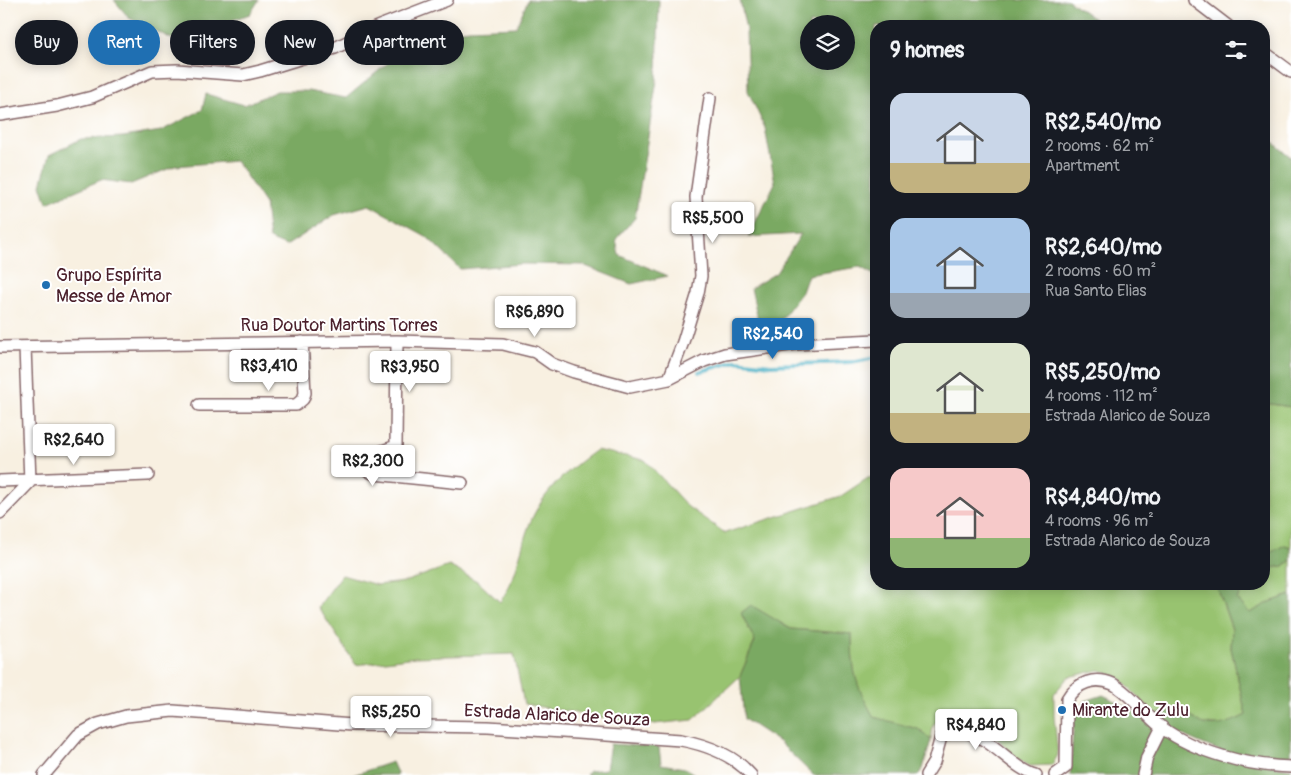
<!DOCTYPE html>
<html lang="en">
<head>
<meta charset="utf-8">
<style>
  body { margin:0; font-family:Pangolin,sans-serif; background:#20242c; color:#f1f3f6; height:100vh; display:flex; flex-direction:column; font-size:19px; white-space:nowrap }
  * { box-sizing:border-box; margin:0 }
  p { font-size:16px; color:#9ea1a6 }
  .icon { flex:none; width:28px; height:28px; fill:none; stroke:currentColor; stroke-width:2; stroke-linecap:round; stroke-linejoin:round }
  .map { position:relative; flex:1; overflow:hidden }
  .side { position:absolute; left:870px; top:20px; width:400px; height:570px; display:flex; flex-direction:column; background:#171b24; border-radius:20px; box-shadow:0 2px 12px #0003 }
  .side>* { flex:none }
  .hud { position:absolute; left:15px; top:20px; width:475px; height:45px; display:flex; gap:10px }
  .controls { position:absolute; left:800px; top:15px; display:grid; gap:10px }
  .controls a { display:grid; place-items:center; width:55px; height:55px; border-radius:50%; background:#171b24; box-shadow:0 2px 12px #0003; font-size:25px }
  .price { position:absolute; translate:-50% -42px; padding:0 11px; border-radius:5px; background:#fff; color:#222; font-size:16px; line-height:32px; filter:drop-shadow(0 1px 2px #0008) }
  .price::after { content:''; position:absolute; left:50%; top:30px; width:15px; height:11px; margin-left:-8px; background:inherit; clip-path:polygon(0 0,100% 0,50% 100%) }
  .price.active { background:#1f6fb2; color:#fff }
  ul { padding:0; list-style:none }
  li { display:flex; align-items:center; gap:15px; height:125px; padding:0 20px }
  li span { display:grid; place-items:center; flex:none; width:140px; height:100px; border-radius:15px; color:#555 }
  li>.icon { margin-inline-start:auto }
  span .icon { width:60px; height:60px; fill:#fffc; stroke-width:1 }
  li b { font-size:21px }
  h2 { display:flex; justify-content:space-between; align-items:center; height:60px; padding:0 20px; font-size:21px }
  .pill { padding:0 18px; border-radius:22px; background:#171b24; box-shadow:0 2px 12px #0003; font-size:18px; line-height:45px }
  .pill.active { background:#1f6fb2; color:#fff }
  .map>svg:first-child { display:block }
</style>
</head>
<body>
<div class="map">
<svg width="1291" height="775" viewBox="0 0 1291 775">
  <rect width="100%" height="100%" fill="#fff"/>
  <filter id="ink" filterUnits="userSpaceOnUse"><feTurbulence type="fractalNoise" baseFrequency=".02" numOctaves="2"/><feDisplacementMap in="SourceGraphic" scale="10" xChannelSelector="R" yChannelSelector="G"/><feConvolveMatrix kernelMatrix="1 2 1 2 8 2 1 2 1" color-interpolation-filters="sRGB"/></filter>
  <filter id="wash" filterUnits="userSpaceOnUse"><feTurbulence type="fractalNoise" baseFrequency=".0096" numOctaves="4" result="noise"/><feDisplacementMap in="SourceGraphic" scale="20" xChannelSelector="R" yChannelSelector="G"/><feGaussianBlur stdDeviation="1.12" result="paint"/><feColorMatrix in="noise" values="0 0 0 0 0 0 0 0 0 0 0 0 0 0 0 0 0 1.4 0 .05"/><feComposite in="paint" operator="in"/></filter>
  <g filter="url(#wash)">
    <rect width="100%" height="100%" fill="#f8f0e1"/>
    <path fill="#98c370" stroke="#71714e" d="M1264 403 1291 407V547L1285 545 1264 556Z
      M596 450 645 460 688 507 725 533 841 496 868 478 876 477V584H1216L1232 630 1231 648 1246 715 1225 726 1196 723 1160 713 1164 726 1121 679 1100 670 1068 677 1054 694V716L1058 755 1052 765 1030 766 1015 758 982 721 960 716 939 718 933 726 931 740 918 729 874 718C855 685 852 672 852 634L791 629 751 606 741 613 755 641 740 676 693 720 645 725 524 704 514 654 415 657 356 665 318 607 342 575 377 585 404 582 449 566 477 581 500 602C517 577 518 558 527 531 539 495 566 471 596 450Z
      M1291 560V595L1270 602 1250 614 1237 599 1246 584H1264V569L1284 566Z"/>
    <path fill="#7aa962" stroke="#626446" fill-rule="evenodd" d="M114 0H259L250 14 174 40 129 18Z
      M528 0H659L657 80 635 218 616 239 619 255 668 276 631 284 583 265 522 264 460 269 426 236 369 205 334 215 286 246 269 239 265 204 236 161 175 166 131 184 101 180 47 203 41 185 49 155 81 139 123 137 161 131 202 110 206 94 244 105 277 91H308L346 98 420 36 469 29 516 27Z
      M740 0H1068L1104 26H876V276L860 267 808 275 802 292 780 321 758 320 751 288 776 273 801 234 748 237 775 183 765 128 748 91 746 30ZM809 24H846V61H809Z
      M1264 135 1291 157V407L1264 403Z
      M1285 545 1291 547V560L1284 566 1264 569V556Z
      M1216 584H1246L1237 599 1250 613 1270 602 1291 595V764C1243 763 1206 747 1164 726L1159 713 1183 710C1205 731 1220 728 1246 715L1231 648 1232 629Z
      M751 605 791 629 852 634C852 672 855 684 874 717L918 729 931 740 923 769 918 775H813L779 742 744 719 740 676 755 641 741 613Z
      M1103 695C1137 710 1166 734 1201 749 1223 759 1266 764 1291 769V775H1070L1074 718 1085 701Z
      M610 744 659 747 661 764 685 768 696 775H586L589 771 606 769Z
      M392 762 398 775H353Z"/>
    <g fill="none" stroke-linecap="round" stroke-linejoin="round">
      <path stroke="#46b0c5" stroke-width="4" d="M699 372 736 361 771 365 851 362 876 357"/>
    </g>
  </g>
  <g filter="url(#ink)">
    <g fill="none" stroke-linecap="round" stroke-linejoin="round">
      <defs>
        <path id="street" d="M1194 0 1228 26
          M1264 52 1291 72
          M0 115 57 106 92 97 152 71 177 70 243 75 260 71 335 48 377 27 447 0
          M397 341 396 446 368 456 365 463 367 470 374 474 462 483
          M0 347 397 341 503 344 535 352 552 364 574 372 630 387 669 379 704 361 725 354 796 344 876 340
          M669 379 683 342 698 293 701 276 696 197 710 98
          M199 405H296L303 399 305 393 302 342
          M0 481 148 475
          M0 513 30 482 25 347
          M44 775 78 735 98 724 126 716 173 711 352 725 488 727 681 740C707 745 733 754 751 775
          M926 775 934 762 941 737C976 714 1005 766 1036 775
          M1055 775 1066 767 1067 699C1076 683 1095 676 1113 684 1131 694 1145 715 1161 727 1196 753 1249 766 1291 767
          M1143 775 1147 757 1162 727"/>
      </defs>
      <use href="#street" stroke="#87686b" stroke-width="14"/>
      <use href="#street" stroke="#fff" stroke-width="11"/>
    </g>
  </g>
  <g fill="#1f6fb2" stroke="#fff" stroke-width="2">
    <circle cx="46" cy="285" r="5"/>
    <circle cx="1062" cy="710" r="5"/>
  </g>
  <g text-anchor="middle" stroke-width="4" stroke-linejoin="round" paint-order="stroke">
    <g font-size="18" fill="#4a1f2b" stroke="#fff" text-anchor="start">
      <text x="56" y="281">Grupo Espírita<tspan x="56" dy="21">Messe de Amor</tspan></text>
      <text x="1072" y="716">Mirante do Zulu</text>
    </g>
    <g font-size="18" fill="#4a1f2b" stroke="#fff">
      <text x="339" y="331">Rua Doutor Martins Torres</text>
      <text transform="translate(557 715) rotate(3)" y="6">Estrada Alarico de Souza</text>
    </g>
  </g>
</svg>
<div class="controls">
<a><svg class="icon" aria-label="layers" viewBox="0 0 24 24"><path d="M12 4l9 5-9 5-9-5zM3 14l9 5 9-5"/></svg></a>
</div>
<b class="price" style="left:713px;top:244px">R$5,500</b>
<b class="price" style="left:535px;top:338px">R$6,890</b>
<b class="price active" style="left:773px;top:360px">R$2,540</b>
<b class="price" style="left:269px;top:392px">R$3,410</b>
<b class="price" style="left:410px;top:393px">R$3,950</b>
<b class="price" style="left:74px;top:466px">R$2,640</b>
<b class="price" style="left:373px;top:487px">R$2,300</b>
<b class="price" style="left:391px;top:738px">R$5,250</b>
<b class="price" style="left:976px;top:751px">R$4,840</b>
<div class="hud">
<a class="pill">Buy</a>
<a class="pill active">Rent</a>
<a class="pill">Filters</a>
<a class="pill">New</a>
<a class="pill">Apartment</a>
</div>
<section class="side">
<h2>9 homes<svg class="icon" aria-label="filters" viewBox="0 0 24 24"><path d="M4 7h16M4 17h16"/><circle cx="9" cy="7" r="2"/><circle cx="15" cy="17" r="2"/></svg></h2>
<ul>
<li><span style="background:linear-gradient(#c9d6e8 70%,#c2b280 0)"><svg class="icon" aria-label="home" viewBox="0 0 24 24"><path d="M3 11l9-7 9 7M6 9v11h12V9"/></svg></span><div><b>R$2,540/mo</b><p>2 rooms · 62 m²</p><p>Apartment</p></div></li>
<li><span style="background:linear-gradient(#a9c7e8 75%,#9aa5b1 0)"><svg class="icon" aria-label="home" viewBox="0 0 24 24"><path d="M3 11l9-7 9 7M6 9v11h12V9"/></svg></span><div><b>R$2,640/mo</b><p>2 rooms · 60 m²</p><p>Rua Santo Elias</p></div></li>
<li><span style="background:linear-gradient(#dfe7d0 70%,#c2b280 0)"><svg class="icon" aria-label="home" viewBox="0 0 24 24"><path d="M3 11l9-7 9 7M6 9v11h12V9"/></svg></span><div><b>R$5,250/mo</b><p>4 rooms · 112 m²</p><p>Estrada Alarico de Souza</p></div></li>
<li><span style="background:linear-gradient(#f6c9c9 70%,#8fb573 0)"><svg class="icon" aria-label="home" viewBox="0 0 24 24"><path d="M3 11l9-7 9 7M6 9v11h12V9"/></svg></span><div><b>R$4,840/mo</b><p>4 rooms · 96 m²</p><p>Estrada Alarico de Souza</p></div></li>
</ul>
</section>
</div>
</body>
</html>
